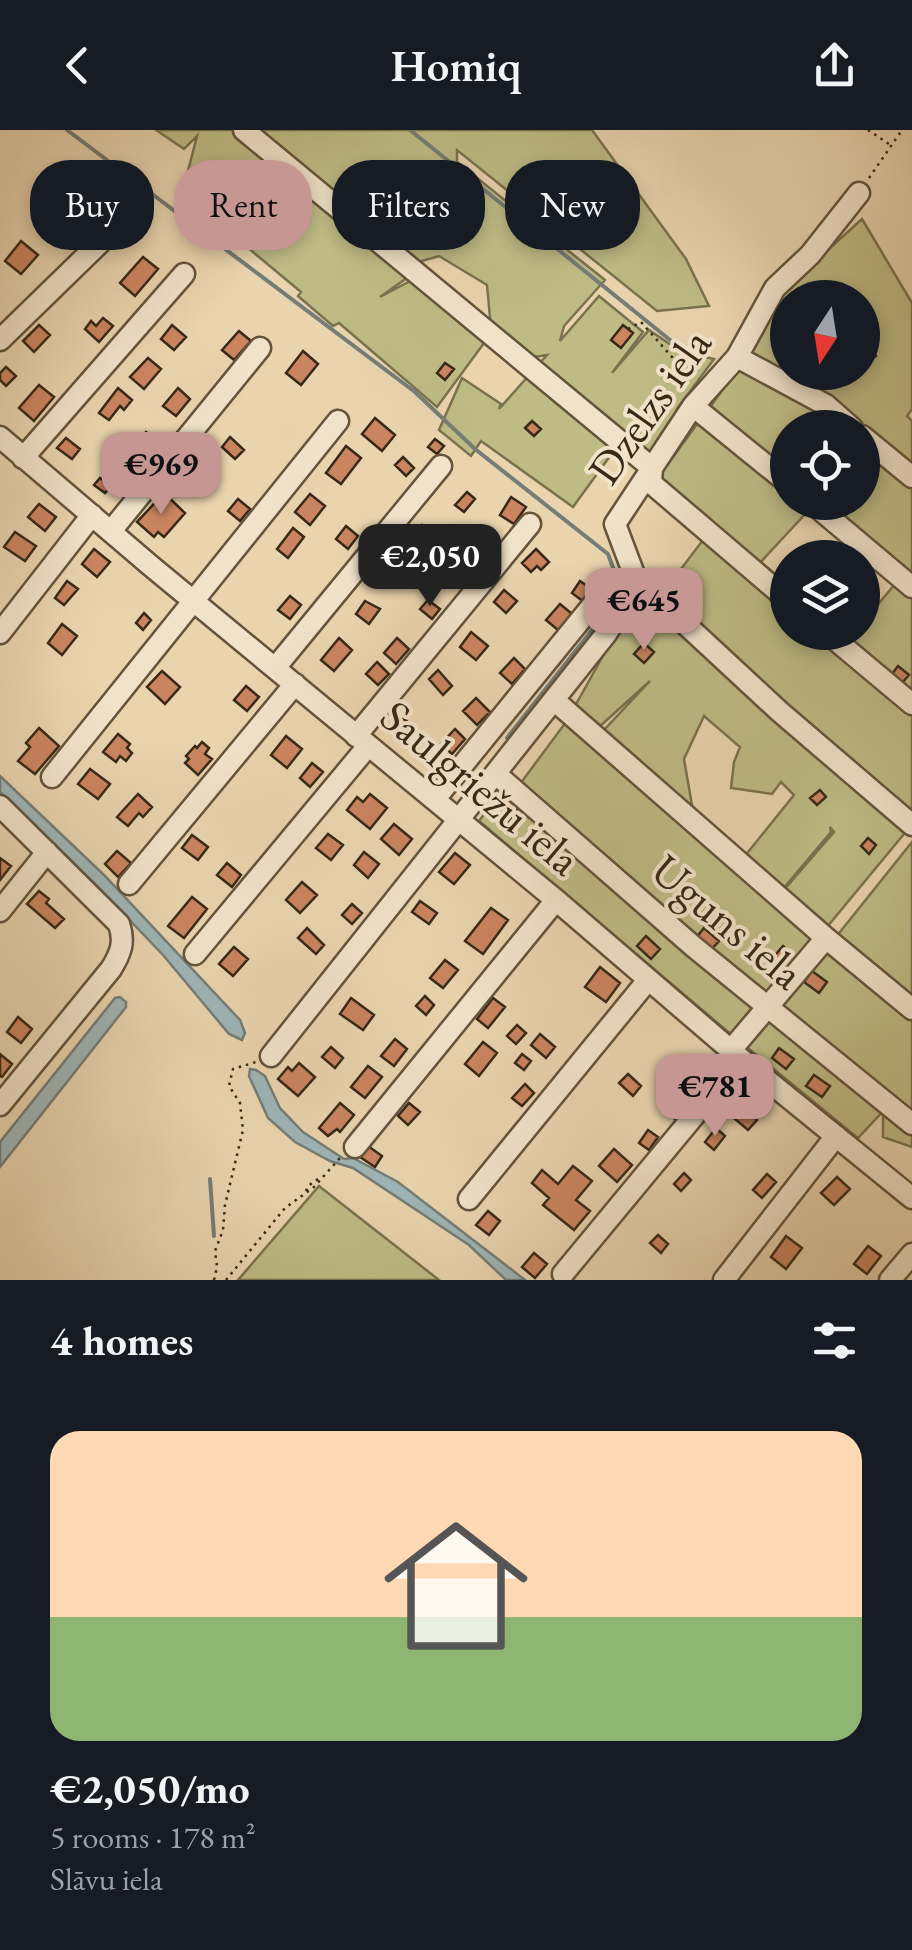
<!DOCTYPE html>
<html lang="en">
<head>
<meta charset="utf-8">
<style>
  body { margin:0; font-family:"EB Garamond",serif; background:#20242c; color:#f1f3f6; height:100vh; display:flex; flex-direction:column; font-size:38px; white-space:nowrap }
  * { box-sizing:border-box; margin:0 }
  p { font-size:32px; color:#9ea1a6 }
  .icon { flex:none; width:55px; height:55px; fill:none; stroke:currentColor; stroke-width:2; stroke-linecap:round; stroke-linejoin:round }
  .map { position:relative; height:1150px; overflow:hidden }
  .side { display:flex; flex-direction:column; background:#171b24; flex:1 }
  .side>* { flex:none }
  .hud { position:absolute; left:30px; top:30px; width:852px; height:90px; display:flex; gap:20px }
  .needle { width:65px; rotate:192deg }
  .controls { position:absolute; left:770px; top:150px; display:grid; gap:20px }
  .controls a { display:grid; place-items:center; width:110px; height:110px; border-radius:50%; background:#171b24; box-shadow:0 5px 15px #0003; font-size:50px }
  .price { position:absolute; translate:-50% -85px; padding:0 22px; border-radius:20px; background:#c59692; color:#111; font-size:32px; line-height:65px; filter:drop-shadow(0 2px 5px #0008) }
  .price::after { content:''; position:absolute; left:50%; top:60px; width:30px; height:22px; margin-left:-15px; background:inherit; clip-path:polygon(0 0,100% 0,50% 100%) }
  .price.active { background:#222; color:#fff }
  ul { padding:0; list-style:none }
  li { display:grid; align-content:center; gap:20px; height:530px; padding:0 50px }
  li span { display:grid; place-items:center; height:310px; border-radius:30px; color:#555 }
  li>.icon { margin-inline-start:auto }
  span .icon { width:180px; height:180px; fill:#fffc; stroke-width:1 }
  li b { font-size:42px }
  h2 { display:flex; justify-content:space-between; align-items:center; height:120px; padding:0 50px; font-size:42px }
  .chip { padding:0 35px; border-radius:40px; background:#171b24; box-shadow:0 5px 15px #0003; font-size:35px; line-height:90px }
  .chip.active { background:#c59692; color:#111 }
  header { display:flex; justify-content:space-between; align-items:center; height:130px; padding:0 50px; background:#171b24; font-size:45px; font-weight:600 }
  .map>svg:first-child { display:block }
</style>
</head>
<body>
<header><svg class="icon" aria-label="back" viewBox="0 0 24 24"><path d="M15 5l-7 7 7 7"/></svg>Homiq<svg class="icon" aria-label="share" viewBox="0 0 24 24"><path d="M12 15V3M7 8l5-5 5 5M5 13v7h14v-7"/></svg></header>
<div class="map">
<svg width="912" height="1150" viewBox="0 0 912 1150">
  <rect width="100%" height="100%" fill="#e9d4ae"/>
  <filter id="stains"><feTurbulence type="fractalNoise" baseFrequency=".002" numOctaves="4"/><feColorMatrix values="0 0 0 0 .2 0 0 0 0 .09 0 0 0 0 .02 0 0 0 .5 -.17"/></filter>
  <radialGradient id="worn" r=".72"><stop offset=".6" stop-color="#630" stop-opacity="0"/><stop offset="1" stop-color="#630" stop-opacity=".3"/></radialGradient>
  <path fill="#bebb85" stroke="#7a724e" stroke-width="2.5" fill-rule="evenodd" d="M156 0H592L686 129 709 176 657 181 457 20V32L605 150 564 196 560 211 599 166 643 202 612 243 649 200 680 221 714 229 677 279 680 283 638 337 613 322 573 377 481 311 471 326 439 300 462 248 501 274 499 279 547 225 520 229 491 198 487 155 439 126 411 134 369 96 364 71 344 75 411 145 380 167 414 149 487 209 437 277 339 193 333 196 298 166 301 162 205 82 202 85 180 72 197 6 184 19Z
    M862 89 912 173V279L907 286 912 291V342L822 267 750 222 785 159ZM788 168H862V242H788Z
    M741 234 804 275 817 274 845 297 788 298 787 347 708 280Z
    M700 290 787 362 788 372 800 373 809 380 758 435 657 349Z
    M863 312 912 353V450L819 373 862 372Z
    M706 406 787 476 788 502 819 503 912 582V691L662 464Z
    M896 453 912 466V567L847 510 853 503 862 502 863 492Z
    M649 466 909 698 827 797 783 761 834 702 830 697 831 702 782 760 744 727 794 665 781 652 772 664 731 658 734 632 740 617 704 586 684 629 693 681 604 600 650 551 598 598 574 578 609 515Z
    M569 588 816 811 767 870 520 654Z
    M505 656 758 877 733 906 479 691Z
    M912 712V870L836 807Z
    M829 817 912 886V985L778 875Z
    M770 884 885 979 858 1008 743 914Z
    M883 984 912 994V1017L883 1007Z
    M319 1056 439 1150H238Z"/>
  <path fill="#9eb5b7" stroke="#757d77" stroke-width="2.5" d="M0 646 104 745 240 890 245 903 242 910 229 904 163 825 98 757 0 662Z
    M120 867 126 872V877L0 1037V1012L115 868Z
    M250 939 256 940 265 946 280 978 303 1002 344 1029 353 1028 398 1052 525 1150H506L469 1115 353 1038 330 1031 295 1012 268 988 249 946Z"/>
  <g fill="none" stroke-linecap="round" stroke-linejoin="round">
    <path stroke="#757d77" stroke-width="4" d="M67 0 415 262 475 319 608 424 622 462 507 608
      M410 0 675 214
      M210 1049 214 1106"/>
  </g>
  <path fill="#ca8460" stroke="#372916" stroke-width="2.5" d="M64 74 75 87 60 102 64 106 55 115 39 98Z
    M289 90 298 99 292 106 282 97Z
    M21 111 38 125 21 144 5 131Z
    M143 127 158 139 135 166 120 153Z
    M103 188 113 196 99 212 85 199 91 191 96 196Z
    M39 195 50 205 34 222 23 211Z
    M172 195 186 207 174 220 161 209Z
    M623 195 633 203 621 218 611 210Z
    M239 201 251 211 234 230 222 220Z
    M871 218 876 226 868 231 863 223Z
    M303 221 318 234 301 255 286 243Z
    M148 228 161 239 144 259 130 247Z
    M445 233 454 239 445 250 437 243Z
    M6 237 16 246 6 256 0 250V243Z
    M39 255 54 267 34 291 19 278Z
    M118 258 132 270 124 280 120 276 109 290 99 283Z
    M178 258 190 269 176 286 163 276Z
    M375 288 395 305 382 321 362 304Z
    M532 291 541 299 534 306 525 298Z
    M146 302 162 314 153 325 138 313Z
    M230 307 244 320 235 329 222 317Z
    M66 308 80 319 72 329 57 318Z
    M435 309 444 316 437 324 428 317Z
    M346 316 361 328 341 354 326 343Z
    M403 327 414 338 406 346 395 335Z
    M100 348 111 356 105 363 94 355Z
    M467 362 475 369 464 382 455 375Z
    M164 363 185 383 164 407 158 402 154 407 137 392Z
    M310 364 325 376 310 395 295 382Z
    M511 367 526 377 514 394 500 385Z
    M238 369 250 379 240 391 228 381Z
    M39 374 56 387 45 401 28 387Z
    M422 395 438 408 428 419 412 406Z
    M346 396 358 406 348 419 336 409Z
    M293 398 304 407 288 428 277 419Z
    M15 402 36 416 25 431 4 417Z
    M94 419 110 432 97 447 82 434Z
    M401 419 415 429 402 445 389 435Z
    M536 419 549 432 541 440 537 436 531 442 522 433Z
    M464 430 473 440 464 450 455 440Z
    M67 451 78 459 64 475 55 468Z
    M580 451 593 460 584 472 572 463Z
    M504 460 517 471 506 483 494 472Z
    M290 466 301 475 290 489 278 480Z
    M428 470 440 479 432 489 420 479Z
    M365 471 380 479 369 494 356 484Z
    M560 474 572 484 558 500 546 490Z
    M144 483 151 490 143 500 136 493Z
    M62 494 77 506 62 525 48 513Z
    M471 502 488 516 476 530 460 517Z
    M339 508 352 520 334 541 321 530Z
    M397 508 409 519 396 534 384 523Z
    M644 513 654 522 644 533 634 524Z
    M514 528 525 539 512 554 500 543Z
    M377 532 389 544 378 555 366 544Z
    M898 536 909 545 902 553 892 544Z
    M438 540 452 556 443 565 429 549Z
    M162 541 180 557 165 574 147 557Z
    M246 556 259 567 247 581 234 570Z
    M476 568 490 582 477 595 463 581Z
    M400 585 412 596 405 606 393 595Z
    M39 598 59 616 35 644 18 631 30 617 26 613Z
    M455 599 465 609 452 624 441 614Z
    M118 604 130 614 127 618 132 623 126 631 120 626 116 632 103 622Z
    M286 606 302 619 287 638 271 625Z
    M202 612 209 618 205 624 212 629 198 645 185 633 189 629 186 626 195 616 197 618Z
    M312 633 323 642 310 657 300 648Z
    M90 639 110 654 98 669 78 654Z
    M820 660 826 667 817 675 810 668Z
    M138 664 152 677 143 687 139 683 128 696 117 687Z
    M370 664 387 678 370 699 347 680 357 667 363 672Z
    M508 668 520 676 508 691 497 684Z
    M394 694 412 709 399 725 381 709Z
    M328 704 343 715 331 730 316 718Z
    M192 705 208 717 198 730 182 718Z
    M868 708 876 715 869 724 861 716Z
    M117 721 131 733 118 747 105 734Z
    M364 722 379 734 368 748 354 735Z
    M455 723 470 735 454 754 439 742Z
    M0 728 11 736 0 750Z
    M227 733 241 745 232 757 217 745Z
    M302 752 317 765 300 783 286 770Z
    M39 761 49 769 46 773 64 789 55 798 27 774Z
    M192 767 207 779 184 808 168 796Z
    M420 771 437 783 429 794 412 782Z
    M352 774 362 783 352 794 342 785Z
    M491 778 508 790 483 824 465 811Z
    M307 798 324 815 316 824 298 808Z
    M704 798 719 811 709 822 695 809Z
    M646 806 660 819 651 829 637 816Z
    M783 816 793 825 780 839 771 830Z
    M234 817 248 829 233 846 219 834Z
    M445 830 458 840 443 858 430 848Z
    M600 837 620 853 606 872 585 857Z
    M812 841 827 852 819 863 804 852Z
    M425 866 434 875 426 885 416 876Z
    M351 868 374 885 363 900 340 884Z
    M493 868 505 877 488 898 477 889Z
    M18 887 32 899 21 913 7 902Z
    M517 895 526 903 516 914 507 906Z
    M540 904 555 917 546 928 531 915Z
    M395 909 407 919 394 936 381 926Z
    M483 912 497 923 479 946 465 934Z
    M331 917 343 928 335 938 322 927Z
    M779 918 794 929 786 939 772 928Z
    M0 924 12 934 2 947 0 946Z
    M522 924 531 931 524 940 515 933Z
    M299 933 315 947 298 966 278 949 288 937 292 941Z
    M368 936 382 947 365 968 351 957Z
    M628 944 641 956 633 966 619 953Z
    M814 945 830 956 822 967 806 956Z
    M525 954 534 963 522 976 512 968Z
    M672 964 686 974 675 989 662 979Z
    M340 973 354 985 340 1002 337 999 328 1006 319 998Z
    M409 973 420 982 408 995 398 986Z
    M743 977 757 990 748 1000 734 988Z
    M716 998 725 1006 714 1020 705 1012Z
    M648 1000 658 1007 649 1020 639 1013Z
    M368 1016 382 1026 375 1037 360 1027Z
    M614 1019 632 1035 617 1052 599 1036Z
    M573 1036 592 1051 576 1070 590 1081 574 1100 543 1075 549 1068 532 1053 542 1040 558 1054Z
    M684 1043 691 1050 681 1061 674 1054Z
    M767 1044 776 1052 762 1068 753 1060Z
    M837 1047 850 1059 834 1075 821 1063Z
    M488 1081 500 1091 489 1105 476 1095Z
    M658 1105 668 1114 661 1123 650 1113Z
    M786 1106 802 1118 786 1139 771 1127Z
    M868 1116 881 1126 867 1144 854 1134Z
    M534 1123 547 1134 535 1148 522 1137Z"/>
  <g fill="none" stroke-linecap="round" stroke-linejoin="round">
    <defs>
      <path id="minor" d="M244 0 652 338 651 353 788 470
        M0 210 113 100
        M737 227 826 275 852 298
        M693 276 788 353
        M862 306 912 347
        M0 307 151 436 556 770 741 929 912 1068
        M23 328 184 144
        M811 372 912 457
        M111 401 260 218
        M638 455 615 394 693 276 737 227 775 158 810 125 859 63
        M638 455 655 466 779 581 912 695
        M826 502 912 574
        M0 503 92 385
        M275 538 441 336
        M554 570 826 808 912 879
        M356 606 530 394
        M496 644 694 817 912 994
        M52 647 338 291
        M435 669 596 471
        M0 676 119 794C125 812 121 823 111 839L0 975
        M129 754 295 554
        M0 781 47 722
        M195 824 368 616
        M731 920 826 808
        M271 926 606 504 638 455
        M355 1017 556 770
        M469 1069 648 850
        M563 1144 741 929
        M724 1150 836 1006
        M890 1150 912 1124"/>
    </defs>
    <use href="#minor" stroke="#64543c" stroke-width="25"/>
    <path stroke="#372916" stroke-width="2.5" stroke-dasharray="2.5 5" stroke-linecap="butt" d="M868 0 889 14
      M869 48 902 0
      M628 199 641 192 687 244 689 255
      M306 1061 308 1056 318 1049
      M214 1150 217 1137 215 1121 223 1100 225 1075 243 1000 240 973 229 956 233 939 256 932
      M226 1150 285 1078 314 1057 340 1028"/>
    <use href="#minor" stroke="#f1e3ca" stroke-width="20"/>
  </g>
  <g text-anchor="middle" stroke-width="8" stroke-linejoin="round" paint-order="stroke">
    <g font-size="45" fill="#372916" stroke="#f1e3ca">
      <text transform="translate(649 276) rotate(-55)" y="16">Dzelzs iela</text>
      <text transform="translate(481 657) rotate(40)" y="16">Saulgriežu iela</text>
      <text transform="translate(728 791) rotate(40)" y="16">Uguns iela</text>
    </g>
  </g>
  <rect width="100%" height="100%" filter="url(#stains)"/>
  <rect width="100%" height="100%" fill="url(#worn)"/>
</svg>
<div class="controls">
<a><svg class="needle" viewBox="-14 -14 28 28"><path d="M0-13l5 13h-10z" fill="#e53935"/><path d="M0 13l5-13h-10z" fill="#9ea1a6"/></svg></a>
<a><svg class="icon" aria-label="locate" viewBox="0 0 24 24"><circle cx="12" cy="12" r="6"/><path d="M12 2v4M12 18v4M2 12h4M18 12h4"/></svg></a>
<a><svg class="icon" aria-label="layers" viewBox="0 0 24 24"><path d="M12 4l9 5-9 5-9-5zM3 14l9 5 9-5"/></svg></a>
</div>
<b class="price" style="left:161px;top:387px">€969</b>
<b class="price active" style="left:430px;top:479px">€2,050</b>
<b class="price" style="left:644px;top:523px">€645</b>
<b class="price" style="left:715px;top:1009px">€781</b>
<div class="hud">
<a class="chip">Buy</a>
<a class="chip active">Rent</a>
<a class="chip">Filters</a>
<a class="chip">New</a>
</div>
</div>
<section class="side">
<h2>4 homes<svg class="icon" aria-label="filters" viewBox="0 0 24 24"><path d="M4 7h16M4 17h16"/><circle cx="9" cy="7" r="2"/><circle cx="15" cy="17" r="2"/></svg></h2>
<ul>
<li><span style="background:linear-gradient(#ffd9b3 60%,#8fb573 0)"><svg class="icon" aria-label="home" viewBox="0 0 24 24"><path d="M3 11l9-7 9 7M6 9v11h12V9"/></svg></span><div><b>€2,050/mo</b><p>5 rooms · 178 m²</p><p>Slāvu iela</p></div></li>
</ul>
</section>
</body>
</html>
